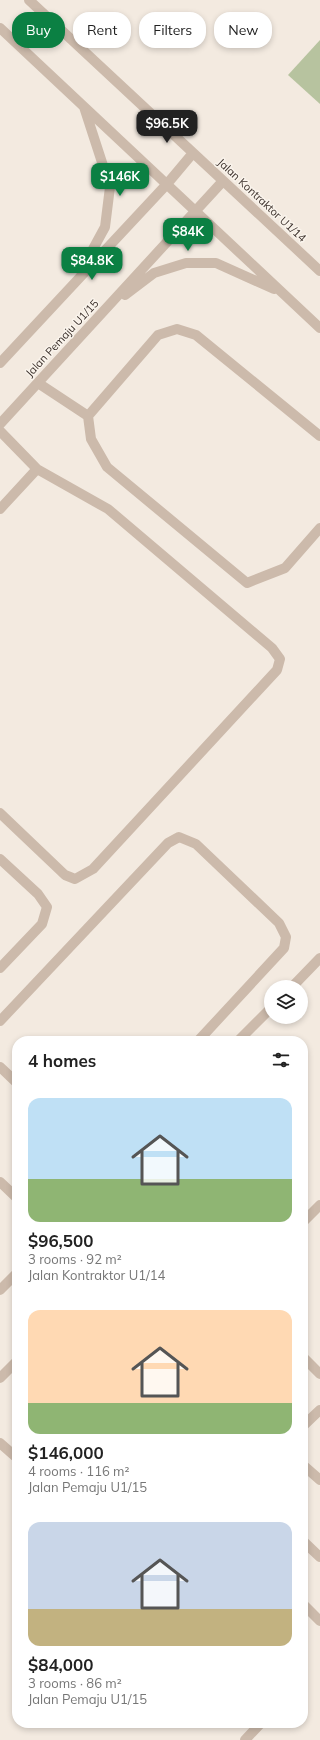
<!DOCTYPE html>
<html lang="en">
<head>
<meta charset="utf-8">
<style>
  body { margin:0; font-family:Mulish,sans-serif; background:#f6f6f6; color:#222; height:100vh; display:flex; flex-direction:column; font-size:15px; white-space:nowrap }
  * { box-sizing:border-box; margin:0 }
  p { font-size:13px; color:#767676 }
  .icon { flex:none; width:22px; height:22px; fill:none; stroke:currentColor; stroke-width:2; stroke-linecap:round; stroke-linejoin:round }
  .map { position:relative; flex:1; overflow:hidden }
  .side { position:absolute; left:12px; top:1036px; width:296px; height:692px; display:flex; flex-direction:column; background:#fff; border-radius:16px; box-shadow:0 2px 6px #0003 }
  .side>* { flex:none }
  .hud { position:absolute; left:12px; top:12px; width:296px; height:36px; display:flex; gap:8px }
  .buttons { position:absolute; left:264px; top:980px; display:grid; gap:8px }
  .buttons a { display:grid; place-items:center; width:44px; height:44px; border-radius:50%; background:#fff; box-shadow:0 2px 6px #0003; font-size:20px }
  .price { position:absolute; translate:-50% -34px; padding:0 9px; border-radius:8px; background:#0b8043; color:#fff; font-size:13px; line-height:26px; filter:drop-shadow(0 1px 2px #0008) }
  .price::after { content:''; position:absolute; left:50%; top:24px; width:12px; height:9px; margin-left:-6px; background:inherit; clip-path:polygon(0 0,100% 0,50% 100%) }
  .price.active { background:#222; color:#fff }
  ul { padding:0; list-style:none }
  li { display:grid; align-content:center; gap:8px; height:212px; padding:0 16px }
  li span { display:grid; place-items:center; height:124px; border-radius:12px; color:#555 }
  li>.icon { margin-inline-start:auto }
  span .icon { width:72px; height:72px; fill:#fffc; stroke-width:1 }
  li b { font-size:17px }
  h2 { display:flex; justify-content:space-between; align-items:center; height:48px; padding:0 16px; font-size:17px }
  .tag { padding:0 14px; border-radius:16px; background:#fff; box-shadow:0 2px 6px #0003; font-size:14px; line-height:36px }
  .tag.active { background:#0b8043; color:#fff }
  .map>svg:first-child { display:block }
</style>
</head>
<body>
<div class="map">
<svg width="320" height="1740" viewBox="0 0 320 1740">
  <rect width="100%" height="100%" fill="#f3eae0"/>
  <path fill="#b7c39f" d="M320 40V104L288 75Z"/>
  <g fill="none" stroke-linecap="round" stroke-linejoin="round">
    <path stroke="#ccbaab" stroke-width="10" d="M29 0 320 271
      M0 28 320 328
      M81 271 105 227 110 187 84 107
      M125 295 154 273 186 263H216L274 289
      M0 363 167 184 193 153
      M38 383 88 416
      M0 424 223 181
      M0 431 37 469 108 509 272 648 280 659 277 670 93 869 75 879 65 875 0 813
      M320 436 196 335 177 329 158 335 88 416 91 439 107 467 247 583 285 568 320 528
      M0 509 37 469
      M0 859 38 894 47 907 42 924 0 968
      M292 987 320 958
      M0 1021 168 843 179 837 196 844 279 923 286 937 284 948 198 1041
      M238 1041 271 1008
      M0 1067 17 1083
      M0 1182 17 1198
      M303 1222 320 1205
      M0 1290 17 1273
      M303 1357 320 1374
      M0 1378 17 1361
      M303 1426 320 1410
      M0 1443 17 1458
      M303 1465 320 1480
      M303 1541 320 1557
      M303 1604 320 1621
      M245 1740 261 1723"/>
  </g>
  <g text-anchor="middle" stroke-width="3" stroke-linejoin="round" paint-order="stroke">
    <g font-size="11" fill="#3a2f2a" stroke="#faf4ec">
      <text transform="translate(262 200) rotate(43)" y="4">Jalan Kontraktor U1/14</text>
      <text transform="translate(62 338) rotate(-47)" y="4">Jalan Pemaju U1/15</text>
    </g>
  </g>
</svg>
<div class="buttons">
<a><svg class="icon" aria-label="layers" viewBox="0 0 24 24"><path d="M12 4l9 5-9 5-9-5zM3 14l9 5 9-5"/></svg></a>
</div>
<b class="price active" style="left:167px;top:144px">$96.5K</b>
<b class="price" style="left:120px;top:197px">$146K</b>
<b class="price" style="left:188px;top:252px">$84K</b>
<b class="price" style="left:92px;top:281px">$84.8K</b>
<div class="hud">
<a class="tag active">Buy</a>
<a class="tag">Rent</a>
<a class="tag">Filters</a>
<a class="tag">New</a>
</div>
<section class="side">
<h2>4 homes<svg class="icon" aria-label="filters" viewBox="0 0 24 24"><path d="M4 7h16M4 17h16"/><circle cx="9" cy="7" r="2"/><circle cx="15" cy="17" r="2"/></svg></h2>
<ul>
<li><span style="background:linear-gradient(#bfe0f5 65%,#8fb573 0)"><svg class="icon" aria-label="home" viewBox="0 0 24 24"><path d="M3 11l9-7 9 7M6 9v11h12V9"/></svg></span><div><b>$96,500</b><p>3 rooms · 92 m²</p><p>Jalan Kontraktor U1/14</p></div></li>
<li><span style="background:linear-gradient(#ffd9b3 75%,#8fb573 0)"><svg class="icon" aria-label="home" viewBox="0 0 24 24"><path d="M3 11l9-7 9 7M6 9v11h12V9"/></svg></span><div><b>$146,000</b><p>4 rooms · 116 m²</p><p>Jalan Pemaju U1/15</p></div></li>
<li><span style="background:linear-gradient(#c9d6e8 70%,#c2b280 0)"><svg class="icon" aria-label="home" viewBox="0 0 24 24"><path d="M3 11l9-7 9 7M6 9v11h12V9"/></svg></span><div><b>$84,000</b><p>3 rooms · 86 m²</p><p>Jalan Pemaju U1/15</p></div></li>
</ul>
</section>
</div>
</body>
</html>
